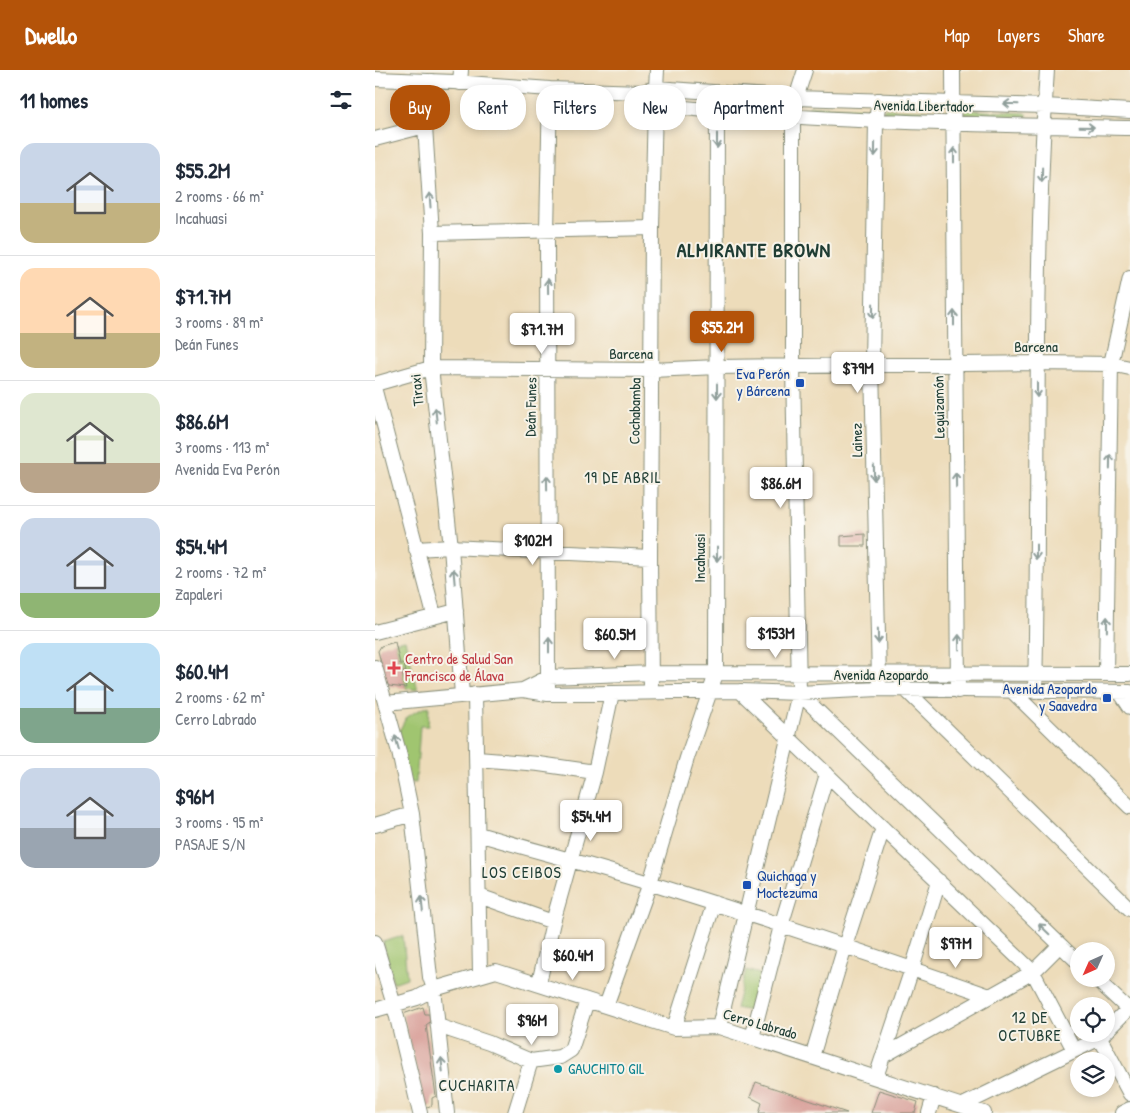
<!DOCTYPE html>
<html lang="en">
<head>
<meta charset="utf-8">
<style>
  body { margin:0; font-family:"Patrick Hand",sans-serif; background:#f6f6f7; color:#1f2937; height:100vh; display:flex; flex-direction:column; font-size:19px; white-space:nowrap }
  * { box-sizing:border-box; margin:0 }
  p { font-size:16px; color:#747a83 }
  .icon { flex:none; width:28px; height:28px; fill:none; stroke:currentColor; stroke-width:2; stroke-linecap:round; stroke-linejoin:round }
  .map { position:relative; flex:1; overflow:hidden }
  .drawer { display:flex; flex-direction:column; background:#fff; width:375px }
  .drawer>* { flex:none }
  .hud { position:absolute; left:15px; top:15px; width:475px; height:45px; display:flex; gap:10px }
  .needle { width:32px; rotate:225deg }
  .tools { position:absolute; left:695px; top:872px; display:grid; gap:10px }
  .tools a { display:grid; place-items:center; width:45px; height:45px; border-radius:50%; background:#fff; box-shadow:0 2px 8px #0003; font-size:25px }
  .price { position:absolute; translate:-50% -42px; padding:0 11px; border-radius:5px; background:#fff; color:#222; font-size:16px; line-height:32px; filter:drop-shadow(0 1px 2px #0008) }
  .price::after { content:''; position:absolute; left:50%; top:30px; width:15px; height:11px; margin-left:-8px; background:inherit; clip-path:polygon(0 0,100% 0,50% 100%) }
  .price.on { background:#b45309; color:#fff }
  ul { padding:0; list-style:none }
  li { display:flex; align-items:center; gap:15px; height:125px; padding:0 20px }
  li+li { border-top:1px solid #e0e1e3 }
  li span { display:grid; place-items:center; flex:none; width:140px; height:100px; border-radius:15px; color:#555 }
  li>.icon { margin-inline-start:auto }
  span .icon { width:60px; height:60px; fill:#fffc; stroke-width:1 }
  li b { font-size:21px }
  h2 { display:flex; justify-content:space-between; align-items:center; height:60px; padding:0 20px; font-size:21px }
  .tag { padding:0 18px; border-radius:20px; background:#fff; box-shadow:0 2px 8px #0003; font-size:18px; line-height:45px }
  .tag.on { background:#b45309; color:#fff }
  header { display:flex; align-items:center; gap:30px; box-sizing:border-box; height:70px; padding:0 25px; background:#b45309; color:#fff }
  header strong { font-size:24px }
  nav { display:flex; gap:28px; margin-inline-start:auto; font-size:18px }
  main { display:flex; flex:1; min-height:0 }
  .map>svg:first-child { display:block }
</style>
</head>
<body>
<header>
<strong>Dwello</strong>
<nav><a>Map</a><a>Layers</a><a>Share</a></nav>
</header>
<main>
<section class="drawer">
<h2>11 homes<svg class="icon" aria-label="filters" viewBox="0 0 24 24"><path d="M4 7h16M4 17h16"/><circle cx="9" cy="7" r="2"/><circle cx="15" cy="17" r="2"/></svg></h2>
<ul>
<li><span style="background:linear-gradient(#c9d6e8 60%,#c2b280 0)"><svg class="icon" aria-label="home" viewBox="0 0 24 24"><path d="M3 11l9-7 9 7M6 9v11h12V9"/></svg></span><div><b>$55.2M</b><p>2 rooms · 66 m²</p><p>Incahuasi</p></div></li>
<li><span style="background:linear-gradient(#ffd9b3 65%,#c2b280 0)"><svg class="icon" aria-label="home" viewBox="0 0 24 24"><path d="M3 11l9-7 9 7M6 9v11h12V9"/></svg></span><div><b>$71.7M</b><p>3 rooms · 89 m²</p><p>Deán Funes</p></div></li>
<li><span style="background:linear-gradient(#dfe7d0 70%,#b9a48a 0)"><svg class="icon" aria-label="home" viewBox="0 0 24 24"><path d="M3 11l9-7 9 7M6 9v11h12V9"/></svg></span><div><b>$86.6M</b><p>3 rooms · 113 m²</p><p>Avenida Eva Perón</p></div></li>
<li><span style="background:linear-gradient(#c9d6e8 75%,#8fb573 0)"><svg class="icon" aria-label="home" viewBox="0 0 24 24"><path d="M3 11l9-7 9 7M6 9v11h12V9"/></svg></span><div><b>$54.4M</b><p>2 rooms · 72 m²</p><p>Zapaleri</p></div></li>
<li><span style="background:linear-gradient(#bfe0f5 65%,#7fa58c 0)"><svg class="icon" aria-label="home" viewBox="0 0 24 24"><path d="M3 11l9-7 9 7M6 9v11h12V9"/></svg></span><div><b>$60.4M</b><p>2 rooms · 62 m²</p><p>Cerro Labrado</p></div></li>
<li><span style="background:linear-gradient(#c9d6e8 60%,#9aa5b1 0)"><svg class="icon" aria-label="home" viewBox="0 0 24 24"><path d="M3 11l9-7 9 7M6 9v11h12V9"/></svg></span><div><b>$96M</b><p>3 rooms · 95 m²</p><p>PASAJE S/N</p></div></li>
</ul>
</section>
<div class="map">
<svg width="755" height="1043" viewBox="0 0 755 1043">
  <rect width="100%" height="100%" fill="#f7f3e8"/>
  <filter id="ink" filterUnits="userSpaceOnUse"><feTurbulence type="fractalNoise" baseFrequency=".02" numOctaves="2"/><feDisplacementMap in="SourceGraphic" scale="10" xChannelSelector="R" yChannelSelector="G"/><feConvolveMatrix kernelMatrix="1 2 1 2 8 2 1 2 1" color-interpolation-filters="sRGB"/></filter>
  <filter id="wash" filterUnits="userSpaceOnUse"><feTurbulence type="fractalNoise" baseFrequency=".0096" numOctaves="4" result="noise"/><feDisplacementMap in="SourceGraphic" scale="20" xChannelSelector="R" yChannelSelector="G"/><feGaussianBlur stdDeviation="1.12" result="paint"/><feColorMatrix in="noise" values="0 0 0 0 0 0 0 0 0 0 0 0 0 0 0 0 0 1.4 0 .05"/><feComposite in="paint" operator="in"/></filter>
  <g filter="url(#wash)">
    <rect width="100%" height="100%" fill="#eddcba"/>
    <path fill="#a0c56f" stroke="#608152" d="M434 36H436L496 38V42L436 40Z
      M510 39 570 41 572 44 570 46 510 44 508 40Z
      M591 40 651 43 653 45 651 47 590 45 589 42Z
      M30 570 43 620 31 618 27 602 31 601 29 594H25L20 572Z
      M54 636 53 656H45L41 713 31 712 23 663 31 648 40 642Z
      M28 866 32 908 18 913 8 872Z
      M371 900 385 904 375 941 361 938Z"/>
    <g id="blocks">
      <path fill="#d89e98" d="M490 464V476H466V466Z
        M20 572 25 594H29L31 602H27L31 618 14 616 11 612 3 581 6 576Z
        M48 937 50 944H54L55 952 51 955 61 1026 57 1028V1035L50 1038 28 944Z
        M381 1012 472 1043H384L387 1033 375 1027Z
        M504 1020 543 1032 540 1043H496Z"/>
    </g>
  </g>
  <g filter="url(#ink)">
    <use href="#blocks" fill-opacity="0" stroke="#868c77" stroke-width="1"/>
    <g fill="none" stroke-linecap="round" stroke-linejoin="round">
      <defs>
        <path id="minor" d="M578 0 583 621
          M0 9 79 12 175 19 267 22 281 18 421 28 670 36 755 41
          M57 11 50 56 57 163 56 298 76 477 87 625
          M85 13 86 0
          M275 30 280 35C438 52 596 54 755 58
          M504 30 501 51 497 295 504 611
          M0 69 50 56
          M57 163 277 158
          M0 314 56 298 277 300 342 297 663 293 736 294 755 298
          M0 321 59 545
          M41 479 76 477 275 487
          M0 562 81 541
          M0 597 24 682 37 744 55 907 59 919 72 1043
          M731 603 736 294 755 208
          M173 616 172 161 175 19
          M148 620 174 607 276 603 755 604
          M531 620 755 839
          M365 621 658 902 699 980
          M637 621 755 737
          M276 622 275 487 277 158 280 35 282 0
          M660 622C665 414 658 207 672 0
          M745 622 755 637
          M424 623 704 893
          M100 624 105 904
          M10 633 148 620 173 624 365 621 424 623 504 619 755 622
          M102 689 164 694 220 702
          M0 755 37 744
          M103 764C161 781 219 796 277 814 391 849 503 887 615 926
          M104 826 178 852
          M0 872 19 935 45 1043
          M721 909 753 939
          M164 913 178 852 220 702 237 623
          M231 936 275 813 312 688 341 604 342 23
          M0 940 42 928 59 919 121 901 299 958 344 957 609 1043
          M63 956 114 973 156 991
          M344 957 424 623 418 296V47L421 28 430 0
          M299 958 339 833
          M731 961 755 937
          M377 968 406 856 452 704
          M725 968 755 1024
          M508 986 658 902 685 875
          M437 987 470 876 508 758
          M501 1007 537 899 564 811
          M588 1035 725 968 729 964
          M140 1043 156 991 185 987 196 980 212 931
          M554 1043 559 1026
          M747 1043 755 1039"/>
      </defs>
      <use href="#minor" stroke="#868c77" stroke-width="16"/>
      <use href="#minor" stroke="#fff" stroke-width="14"/>
    </g>
    <defs><path id="oneway-shaft" d="M-6 0H5M1.5-3L5.5 0L1.5 3" fill="none" stroke-width="1.6" stroke-linecap="round" stroke-linejoin="round" transform="scale(1.25)"/></defs>
    <g stroke="#8f9e9a">
      <use href="#oneway-shaft" transform="translate(636 34) rotate(-178)"/>
      <use href="#oneway-shaft" transform="translate(712 57) rotate(1)"/>
      <use href="#oneway-shaft" transform="translate(342 71) rotate(90)"/>
      <use href="#oneway-shaft" transform="translate(500 79) rotate(91)"/>
      <use href="#oneway-shaft" transform="translate(579 85) rotate(-90)"/>
      <use href="#oneway-shaft" transform="translate(667 105) rotate(91)"/>
      <use href="#oneway-shaft" transform="translate(55 130) rotate(-94)"/>
      <use href="#oneway-shaft" transform="translate(173 216) rotate(-91)"/>
      <use href="#oneway-shaft" transform="translate(498 241) rotate(91)"/>
      <use href="#oneway-shaft" transform="translate(579 248) rotate(-90)"/>
      <use href="#oneway-shaft" transform="translate(662 320) rotate(90)"/>
      <use href="#oneway-shaft" transform="translate(342 321) rotate(90)"/>
      <use href="#oneway-shaft" transform="translate(61 345) rotate(-96)"/>
      <use href="#oneway-shaft" transform="translate(735 392) rotate(-89)"/>
      <use href="#oneway-shaft" transform="translate(499 403) rotate(89)"/>
      <use href="#oneway-shaft" transform="translate(581 410) rotate(-91)"/>
      <use href="#oneway-shaft" transform="translate(172 413) rotate(-91)"/>
      <use href="#oneway-shaft" transform="translate(661 482) rotate(90)"/>
      <use href="#oneway-shaft" transform="translate(342 484) rotate(90)"/>
      <use href="#oneway-shaft" transform="translate(79 506) rotate(-95)"/>
      <use href="#oneway-shaft" transform="translate(732 554) rotate(-89)"/>
      <use href="#oneway-shaft" transform="translate(503 566) rotate(89)"/>
      <use href="#oneway-shaft" transform="translate(584 572) rotate(-91)"/>
      <use href="#oneway-shaft" transform="translate(174 575) rotate(-90)"/>
      <use href="#oneway-shaft" transform="translate(22 673) rotate(-106)"/>
      <use href="#oneway-shaft" transform="translate(47 834) rotate(-96)"/>
      <use href="#oneway-shaft" transform="translate(669 859) rotate(-136)"/>
      <use href="#oneway-shaft" transform="translate(67 995) rotate(-96)"/>
    </g>
  </g>
  <g fill="#1a4fb4" stroke="#f7f3e8" stroke-width="2">
    <rect x="420" y="308" width="10" height="10" rx="2.5"/>
    <rect x="727" y="623" width="10" height="10" rx="2.5"/>
    <rect x="367" y="810" width="10" height="10" rx="2.5"/>
  </g>
  <path fill="#e0444e" stroke="#f7f3e8" stroke-width="2" d="M16.5 590.5h5v5h5v5h-5v5h-5v-5h-5v-5h5z"/>
  <circle fill="#0f9aa8" stroke="#f7f3e8" stroke-width="2" cx="183" cy="999" r="5"/>
  <g text-anchor="middle" stroke-width="4" stroke-linejoin="round" paint-order="stroke">
    <g font-size="15" fill="#1f3d34" stroke="#f7f3e8">
      <text transform="translate(549 36) rotate(1)" y="5">Avenida Libertador</text>
      <text x="661" y="282">Barcena</text>
      <text x="256" y="289">Barcena</text>
      <text transform="translate(42 320) rotate(-96)" y="5">Tiraxi</text>
      <text transform="translate(156 337) rotate(-89)" y="5">Deán Funes</text>
      <text transform="translate(564 337) rotate(-91)" y="5">Leguizamón</text>
      <text transform="translate(260 341) rotate(-89)" y="5">Cochabamba</text>
      <text transform="translate(482 370) rotate(-91)" y="5">Lainez</text>
      <text transform="translate(325 488) rotate(-90)" y="5">Incahuasi</text>
      <text x="506" y="610">Avenida Azopardo</text>
      <text transform="translate(385 954) rotate(16)" y="5">Cerro Labrado</text>
    </g>
    <g font-size="15" fill="#164399" stroke="#f7f3e8" text-anchor="end">
      <text x="415" y="309">Eva Perón<tspan x="415" dy="17">y Bárcena</tspan></text>
      <text x="722" y="624">Avenida Azopardo<tspan x="722" dy="17">y Saavedra</tspan></text>
      <text x="382" y="811" text-anchor="start">Quichaga y<tspan x="382" dy="17">Moctezuma</tspan></text>
    </g>
    <g font-size="15" fill="#be3a42" stroke="#f7f3e8" text-anchor="start">
      <text x="30" y="594">Centro de Salud San<tspan x="30" dy="17">Francisco de Álava</tspan></text>
    </g>
    <g font-size="15" fill="#0d838f" stroke="#f7f3e8" text-anchor="start">
      <text x="193" y="1004">GAUCHITO GIL</text>
    </g>
    <g font-size="16" letter-spacing="1" fill="#1f3d34" stroke="#f7f3e8">
      <text x="248" y="413">19 DE ABRIL</text>
      <text x="147" y="808">LOS CEIBOS</text>
      <text x="655" y="953">12 DE<tspan x="655" dy="18">OCTUBRE</tspan></text>
      <text x="102" y="1021">CUCHARITA</text>
    </g>
    <g font-size="20" font-weight="bold" letter-spacing="1" fill="#1f3d34" stroke="#f7f3e8">
      <text x="379" y="187">ALMIRANTE BROWN</text>
    </g>
  </g>
</svg>
<div class="tools">
<a><svg class="needle" viewBox="-14 -14 28 28"><path d="M0-13l5 13h-10z" fill="#e53935"/><path d="M0 13l5-13h-10z" fill="#747a83"/></svg></a>
<a><svg class="icon" aria-label="locate" viewBox="0 0 24 24"><circle cx="12" cy="12" r="6"/><path d="M12 2v4M12 18v4M2 12h4M18 12h4"/></svg></a>
<a><svg class="icon" aria-label="layers" viewBox="0 0 24 24"><path d="M12 4l9 5-9 5-9-5zM3 14l9 5 9-5"/></svg></a>
</div>
<b class="price on" style="left:347px;top:283px">$55.2M</b>
<b class="price" style="left:167px;top:285px">$71.7M</b>
<b class="price" style="left:483px;top:324px">$79M</b>
<b class="price" style="left:406px;top:439px">$86.6M</b>
<b class="price" style="left:158px;top:496px">$102M</b>
<b class="price" style="left:401px;top:589px">$153M</b>
<b class="price" style="left:240px;top:590px">$60.5M</b>
<b class="price" style="left:216px;top:772px">$54.4M</b>
<b class="price" style="left:581px;top:899px">$97M</b>
<b class="price" style="left:198px;top:911px">$60.4M</b>
<b class="price" style="left:157px;top:976px">$96M</b>
<div class="hud">
<a class="tag on">Buy</a>
<a class="tag">Rent</a>
<a class="tag">Filters</a>
<a class="tag">New</a>
<a class="tag">Apartment</a>
</div>
</div>
</main>
</body>
</html>
